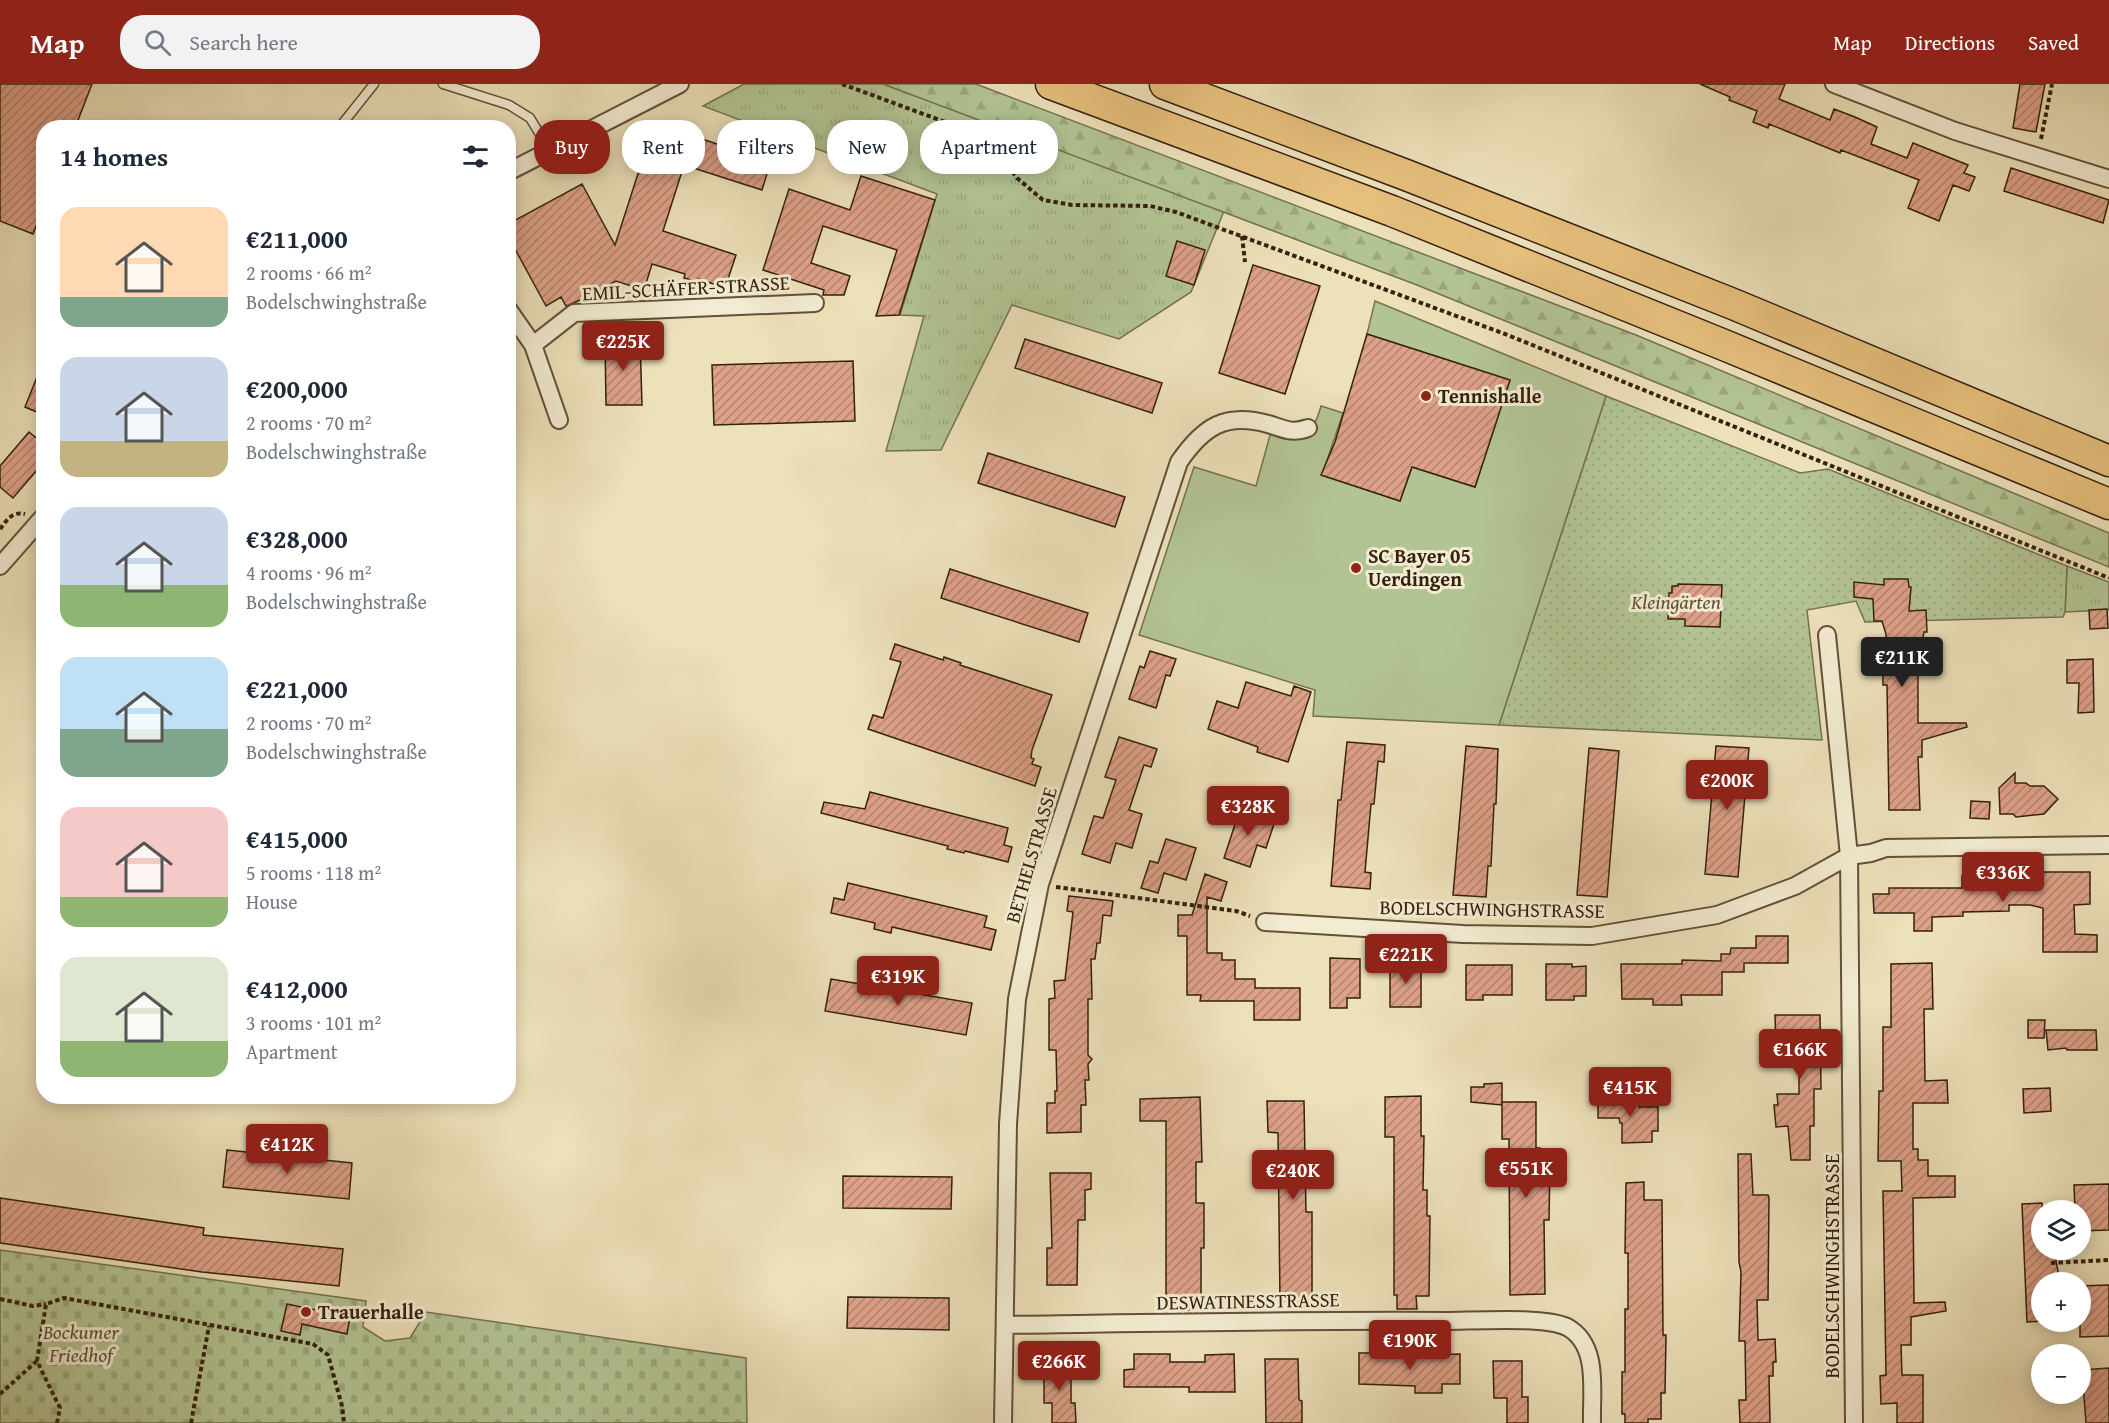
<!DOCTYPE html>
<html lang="en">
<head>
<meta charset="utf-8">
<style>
  body { margin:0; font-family:"Gentium Book Plus",serif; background:#f2f2f3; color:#1f2937; height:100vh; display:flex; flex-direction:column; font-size:22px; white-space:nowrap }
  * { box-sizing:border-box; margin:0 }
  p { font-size:20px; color:#747a83 }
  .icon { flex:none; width:33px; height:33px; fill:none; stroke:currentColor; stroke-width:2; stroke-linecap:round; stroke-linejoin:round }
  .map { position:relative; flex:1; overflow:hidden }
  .sheet { position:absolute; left:36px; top:36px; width:480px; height:984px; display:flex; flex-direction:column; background:#fff; border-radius:24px; box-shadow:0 3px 15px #0003 }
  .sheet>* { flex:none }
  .guide { position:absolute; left:534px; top:36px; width:570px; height:54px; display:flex; gap:12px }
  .tools { position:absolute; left:2031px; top:1116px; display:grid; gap:12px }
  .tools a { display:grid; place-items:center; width:60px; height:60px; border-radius:50%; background:#fff; box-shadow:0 3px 15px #0003; font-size:30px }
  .price { position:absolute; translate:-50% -51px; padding:0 14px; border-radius:6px; background:#8f2418; color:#fff; font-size:20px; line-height:39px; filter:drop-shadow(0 2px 3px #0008) }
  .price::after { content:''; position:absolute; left:50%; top:36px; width:18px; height:14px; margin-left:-9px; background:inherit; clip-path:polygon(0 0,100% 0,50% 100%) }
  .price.selected { background:#222; color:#fff }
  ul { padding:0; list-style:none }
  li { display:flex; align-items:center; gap:18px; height:150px; padding:0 24px }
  li span { display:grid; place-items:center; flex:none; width:168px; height:120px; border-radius:18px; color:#555 }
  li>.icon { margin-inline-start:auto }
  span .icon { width:72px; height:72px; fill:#fffc; stroke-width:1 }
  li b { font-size:26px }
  h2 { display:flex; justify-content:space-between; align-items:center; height:72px; padding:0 24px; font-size:26px }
  .pill { padding:0 21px; border-radius:24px; background:#fff; box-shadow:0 3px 15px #0003; font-size:21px; line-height:54px }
  .pill.selected { background:#8f2418; color:#fff }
  header { display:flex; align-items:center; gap:36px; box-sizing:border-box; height:84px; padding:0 30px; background:#8f2418; color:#fff }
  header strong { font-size:28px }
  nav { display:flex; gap:33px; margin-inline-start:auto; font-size:21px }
  .search { width:420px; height:54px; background:#f2f2f3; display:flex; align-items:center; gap:15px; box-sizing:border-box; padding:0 21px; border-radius:24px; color:#747a83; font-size:22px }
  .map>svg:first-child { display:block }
</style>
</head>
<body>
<header>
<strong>Map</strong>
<div class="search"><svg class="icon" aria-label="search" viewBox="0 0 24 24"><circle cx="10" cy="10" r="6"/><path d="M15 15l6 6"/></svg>Search here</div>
<nav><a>Map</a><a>Directions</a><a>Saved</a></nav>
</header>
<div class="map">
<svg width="2109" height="1339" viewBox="0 0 2109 1339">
  <defs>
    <pattern id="grass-tufts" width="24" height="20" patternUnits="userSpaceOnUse" patternTransform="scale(1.5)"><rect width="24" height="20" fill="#b3c494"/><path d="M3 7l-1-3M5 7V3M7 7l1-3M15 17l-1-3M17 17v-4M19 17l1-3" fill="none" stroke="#9ba87e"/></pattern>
    <pattern id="forest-firs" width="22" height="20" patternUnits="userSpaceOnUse" patternTransform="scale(1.5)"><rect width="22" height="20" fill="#b3c494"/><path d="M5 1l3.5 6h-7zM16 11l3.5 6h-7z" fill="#9ba87e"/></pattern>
    <pattern id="cemetery-stones" width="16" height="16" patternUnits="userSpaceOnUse" patternTransform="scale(1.5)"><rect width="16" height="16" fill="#b3c494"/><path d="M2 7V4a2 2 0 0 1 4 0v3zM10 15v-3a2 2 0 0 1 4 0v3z" fill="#9ba87e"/></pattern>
    <pattern id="park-dots" width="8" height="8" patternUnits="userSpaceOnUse" patternTransform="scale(1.5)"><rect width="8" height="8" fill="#b3c494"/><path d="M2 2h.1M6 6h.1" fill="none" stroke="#9ba87e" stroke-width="1.8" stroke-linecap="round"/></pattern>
    <pattern id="building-hatch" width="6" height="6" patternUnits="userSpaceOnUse" patternTransform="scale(1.5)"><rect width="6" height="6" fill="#dea189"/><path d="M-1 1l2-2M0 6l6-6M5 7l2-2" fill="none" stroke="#b5836e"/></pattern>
  </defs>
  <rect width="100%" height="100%" fill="#ede1ba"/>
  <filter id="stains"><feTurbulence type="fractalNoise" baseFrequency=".00333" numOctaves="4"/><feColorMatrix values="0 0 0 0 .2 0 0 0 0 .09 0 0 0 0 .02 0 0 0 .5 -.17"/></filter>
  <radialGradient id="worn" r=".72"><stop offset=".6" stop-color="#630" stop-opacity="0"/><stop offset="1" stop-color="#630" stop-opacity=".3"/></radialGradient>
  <path fill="url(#grass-tufts)" stroke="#747251" stroke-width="1.5" d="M744 0H883L1224 127 1191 208 1119 255 1012 221 941 366 886 367 924 232 900 231 937 110 703 22Z
    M2067 482 2109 498V526L2065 528Z"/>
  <path fill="url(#forest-firs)" stroke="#747251" stroke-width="1.5" d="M883 0H976L1636 251 2109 449V483L1417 201Z"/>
  <path fill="url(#cemetery-stones)" stroke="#747251" stroke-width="1.5" d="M0 1166 366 1217 363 1243 385 1257 410 1254 426 1228 746 1274 747 1339H0Z"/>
  <path fill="url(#park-dots)" stroke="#747251" stroke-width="1.5" d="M1606 312 1800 389 1828 385 2067 482 2065 528 2063 533 1865 538 1856 517 1807 526 1822 656 1499 641Z"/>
  <path fill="#b3c494" stroke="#747251" stroke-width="1.5" d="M1375 217 1606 312 1499 641 1313 632 1315 606 1139 551 1194 383 1256 402 1270 351C1302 357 1312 355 1321 322L1343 329 1322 391 1400 417 1412 383 1475 403 1510 296 1367 250Z"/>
  <path fill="url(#building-hatch)" stroke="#34200e" stroke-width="1.5" d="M0 0H92L75 44H44V122L33 150 0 137Z
    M1700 0H1785L1779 15 1830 36 1834 25 1855 33 1877 43 1871 60 1907 74 1913 59 1968 81 1964 89 1975 93 1969 107 1953 101 1939 137 1908 124 1919 96 1841 66 1840 69 1769 40 1768 44 1753 38 1757 27 1729 16 1730 13Z
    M2020 0H2045L2036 48 2013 44Z
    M681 48 720 61 722 54 773 70 762 106 684 81 663 147 736 171 725 204 699 195 698 198 684 194 685 190 652 180 644 206 616 197 576 218 566 222 561 213 546 222 515 165 508 169V140L582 100 615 161 645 68Z
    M2011 84 2109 116 2103 139 2004 107Z
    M861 92 935 116 899 231 876 232 897 166 823 142 811 179 850 192 844 211H823L824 206 763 186 789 105 850 126Z
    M1177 157 1205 166 1194 201 1166 192Z
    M1253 181 1320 202 1285 310 1219 289Z
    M1367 250 1510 296 1475 403 1412 383 1400 417 1321 391 1335 358Z
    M640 254 642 321H606L605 255Z
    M1025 255 1162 299 1152 329 1015 284Z
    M853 277 855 337 714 341 712 281Z
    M43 278H44V331L25 323Z
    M29 348 44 360V378L13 414 0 403V382Z
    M988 369 1125 413 1115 443 978 399Z
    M950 485 1088 529 1079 558 941 514Z
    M1884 495H1908L1909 503H1911L1909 527 1926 526 1927 548H1924L1920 571H1918V639H1966L1967 643 1922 656V673H1918L1920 726H1889L1887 601H1883V570H1886V550L1882 537H1874L1873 515 1854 513V498L1884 501Z
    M1678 500 1722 501 1720 543 1685 542V535H1668L1669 509H1672V502H1678Z
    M2107 525 2108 544 2090 545 2089 526Z
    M895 560 943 576 944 573 961 579 960 581 1052 611 1032 666 1031 674 1034 675 1032 680 1041 683 1035 702 868 645 873 631 883 634 901 578 890 575Z
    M1150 567 1176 575 1170 592 1166 591 1156 624 1129 615 1140 582 1144 584Z
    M2093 575 2094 628 2078 629 2079 599H2067V576Z
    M1246 598 1291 612 1294 602 1311 608 1288 678 1257 668 1258 663 1208 645 1217 617 1238 624Z
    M1119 653 1157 665 1151 683 1144 681 1129 726 1142 730 1132 764 1116 759 1110 779 1082 770 1094 732 1103 734 1116 696 1105 693Z
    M1347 658 1385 661 1384 678 1378 677 1374 720H1371L1365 788 1371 789 1370 805 1331 802 1338 716H1341Z
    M1466 662 1498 665 1496 720H1494L1491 782H1488L1486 813 1453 811Z
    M1716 662 1749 664 1738 793 1705 790Z
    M1589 664 1619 667 1607 813 1577 811Z
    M2015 689V699H2026L2030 702H2044L2058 715 2044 730 2016 733 2013 730H2000L1999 704Z
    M870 708 1008 744 1004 761 1012 763 1008 778 965 767 964 769 956 767 947 765 948 762 821 729 824 718 865 725Z
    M1971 717 1990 718 1989 735 1970 734Z
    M1240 725 1275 737 1266 764 1257 761 1250 783 1224 774Z
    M1166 755 1196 764 1186 796 1164 789 1158 809 1141 804 1150 777 1158 779Z
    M2027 788H2090V820L2074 821 2075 850 2097 851V868H2043V824L2030 821H2009V827L1963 828V832L1932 833V847H1914V829H1874L1873 810H1889V804H1962V792L2027 791Z
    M1205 790 1227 798 1221 817 1207 813V869H1222V876H1235V895H1255V904H1300V936H1254V917H1200L1201 911H1187V852H1178V831H1192Z
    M848 799 987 832 984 843 996 846 991 866 892 843 891 849 874 845 875 839 831 829 834 814 844 816Z
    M1069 812 1113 817 1111 832 1103 831 1100 859H1097L1095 875H1091L1092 915H1088V971L1092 975 1088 980 1089 996H1085L1086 1021H1081V1048L1047 1049V1019H1055V1007H1057L1056 966H1049V915L1055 914 1054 897 1065 896 1073 828 1067 827Z
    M1756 852H1788V879H1744V888H1722V911H1681L1682 921H1653V915H1622L1621 880H1682V876L1721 877V870H1730L1731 864H1756Z
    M1330 874 1360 875V914H1347V924H1330Z
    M1421 879V923H1390V880Z
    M1932 879 1933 925H1924L1925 997 1947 996 1948 1019H1913V1065H1918V1076H1928V1092H1955V1113L1913 1114 1914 1219 1945 1218 1946 1227 1911 1233V1261H1901L1902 1291H1923V1339H1897V1319L1881 1320 1880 1292 1886 1291 1883 1107H1902L1901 1077H1878L1879 1007H1883V943H1891V880Z
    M1546 880H1572V883L1586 882V912H1574V916H1546Z
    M1466 881H1512V911H1483V916H1466Z
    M831 895 972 919 966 951 825 927Z
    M1775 931H1820L1821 1005H1814V1042H1810V1076H1791L1788 1042 1776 1043 1774 1021H1778L1777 1010H1799V962L1776 963Z
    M2028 936H2045L2044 954H2028Z
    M2046 946H2096L2097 966H2067L2066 964 2048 966Z
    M1502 999V1021L1471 1018V1003H1484V1000Z
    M2050 1004 2051 1027 2024 1029 2023 1005Z
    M1598 1011H1621V1019H1639V1023H1658V1047H1652V1058L1622 1059V1039H1620L1619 1034H1598Z
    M1421 1012V1052H1424L1423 1106H1427V1132H1430L1429 1212H1416L1417 1225H1397V1211H1394V1053H1385V1013Z
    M1200 1013 1202 1078H1196V1119H1204V1164H1201V1211H1189V1226L1166 1225V1037H1140V1015Z
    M1267 1017H1304L1306 1128H1312V1217H1280L1278 1049 1268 1048Z
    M1502 1018H1536V1064H1540V1079H1550L1549 1136H1544L1545 1210 1510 1211 1509 1055H1502Z
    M227 1066 352 1079 349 1115 223 1103Z
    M1738 1070H1751L1753 1111H1768L1769 1113 1768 1216H1757L1758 1256 1775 1255 1776 1278H1773V1292H1769L1770 1339H1740L1739 1316H1746L1745 1257H1739L1741 1188 1739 1178Z
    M1050 1089H1091V1105L1085 1106V1136H1078L1077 1201H1047V1164H1052Z
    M843 1092 952 1093 951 1125 843 1124Z
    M1644 1098V1116H1662L1663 1251H1666L1665 1309H1661V1335H1648V1339H1625V1330H1622V1288H1625V1225H1628V1169H1625L1626 1099Z
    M2109 1100V1146L2080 1147V1126H2075L2074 1101Z
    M0 1114 204 1144 203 1151 343 1165 339 1202 202 1188 0 1159Z
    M2042 1119V1166H2054L2060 1198H2042V1237L2027 1238 2022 1120Z
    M2109 1201V1252L2080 1253V1202Z
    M848 1213 949 1214V1246L847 1244Z
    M287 1220 350 1233 347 1250 302 1240 300 1251 281 1247Z
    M1359 1269H1392L1393 1272 1460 1270V1300H1442V1309H1415V1302L1359 1300Z
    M1134 1270H1170V1278H1205V1271L1234 1270 1235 1308H1189V1303H1124V1286L1134 1285Z
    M1265 1275H1298L1299 1316 1302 1317V1339H1266Z
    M1493 1277H1522V1313H1528V1339H1507V1314H1494Z
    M1044 1279H1071V1319H1075L1076 1339H1052V1319H1044Z
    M2109 1284V1339H2086L2082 1286Z"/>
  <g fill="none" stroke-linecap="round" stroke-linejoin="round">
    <defs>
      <path id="service" d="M443 0 509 21 530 34 550 67
        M339 44 374 0"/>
      <path id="minor" d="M1834 0 1955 47 2109 95
        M508 88 680 0
        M508 225 533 261 559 336
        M533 261 574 229 815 219
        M0 482 44 432
        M1827 551 1849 772 1854 1339
        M1265 838 1463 850 1592 852 1717 831 1795 802 1849 772 1871 769 1886 764 2109 761
        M1005 1241C1151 1239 1298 1236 1445 1237 1473 1237 1545 1232 1567 1243 1600 1261 1591 1308 1592 1339
        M1003 1339 1008 1040 1017 915 1040 800 1179 378C1203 343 1225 328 1268 340 1285 345 1291 350 1308 344"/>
      <path id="motorway" d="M1051 0 1392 127 1724 261 2109 420
        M1165 0 1406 91 1733 220 2109 377"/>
    </defs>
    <use href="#service" stroke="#625039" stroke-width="11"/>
    <use href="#minor" stroke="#625039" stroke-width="20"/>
    <use href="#motorway" stroke="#34200e" stroke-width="33"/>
    <path stroke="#34200e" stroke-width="4" stroke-dasharray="4.5 3" stroke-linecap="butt" d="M842 0 945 38 984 58 1003 74 1017 94 1043 116 1072 121 1150 122 1176 128 1505 250 2109 494
      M2041 55 2052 0
      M1242 152 1245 178
      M0 445C7 436 12 427 25 430
      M1056 803 1236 827 1250 832
      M2051 1179 2109 1176
      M0 1215 33 1222 46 1220
      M0 1310 37 1277
      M57 1339 60 1324 37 1277 46 1220 64 1214 313 1260 328 1271 342 1322 344 1339
      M191 1339 209 1242"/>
    <use href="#service" stroke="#f3ecd2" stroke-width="8"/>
    <use href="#minor" stroke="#f3ecd2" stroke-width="16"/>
    <use href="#motorway" stroke="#e6c07d" stroke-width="30"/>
  </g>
  <g fill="#8f2418" stroke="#f3ecd2" stroke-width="2">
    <circle cx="1426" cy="312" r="6"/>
    <circle cx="1356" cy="484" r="6"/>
    <circle cx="306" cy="1228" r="6"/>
  </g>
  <g text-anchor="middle" stroke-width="6" stroke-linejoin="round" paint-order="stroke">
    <g font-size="20" fill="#34200e" stroke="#f3ecd2">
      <text transform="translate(686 204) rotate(-3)" y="7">EMIL-SCHÄFER-STRASSE</text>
      <text transform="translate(1031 771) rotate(-74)" y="7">BETHELSTRASSE</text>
      <text transform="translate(1492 825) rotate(1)" y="7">BODELSCHWINGHSTRASSE</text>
      <text transform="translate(1832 1182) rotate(-90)" y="7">BODELSCHWINGHSTRASSE</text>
      <text transform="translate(1248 1217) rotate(-1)" y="7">DESWATINESSTRASSE</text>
    </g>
    <g font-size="20" font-weight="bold" fill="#34200e" stroke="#f3ecd2" text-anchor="start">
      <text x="1438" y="319">Tennishalle</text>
      <text x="1368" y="479">SC Bayer 05<tspan x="1368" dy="23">Uerdingen</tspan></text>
      <text x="318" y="1235">Trauerhalle</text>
    </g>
    <g font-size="20" font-style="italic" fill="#5a5136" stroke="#f3ecd2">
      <text x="1676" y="525">Kleingärten</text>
      <text x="81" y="1255">Bockumer<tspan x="81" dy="23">Friedhof</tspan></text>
    </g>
  </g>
  <rect width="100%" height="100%" filter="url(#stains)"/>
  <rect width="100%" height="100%" fill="url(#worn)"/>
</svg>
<div class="tools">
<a><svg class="icon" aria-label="layers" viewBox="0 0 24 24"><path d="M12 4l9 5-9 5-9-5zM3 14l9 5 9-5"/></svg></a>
<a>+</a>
<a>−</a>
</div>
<b class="price" style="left:623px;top:288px">€225K</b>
<b class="price selected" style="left:1902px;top:604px">€211K</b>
<b class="price" style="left:1727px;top:727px">€200K</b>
<b class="price" style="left:1248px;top:753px">€328K</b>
<b class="price" style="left:2003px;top:819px">€336K</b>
<b class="price" style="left:1406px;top:901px">€221K</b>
<b class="price" style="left:898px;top:923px">€319K</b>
<b class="price" style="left:1800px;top:996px">€166K</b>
<b class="price" style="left:1630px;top:1034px">€415K</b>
<b class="price" style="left:287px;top:1091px">€412K</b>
<b class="price" style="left:1526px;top:1115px">€551K</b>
<b class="price" style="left:1293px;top:1117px">€240K</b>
<b class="price" style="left:1410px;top:1287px">€190K</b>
<b class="price" style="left:1059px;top:1308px">€266K</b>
<div class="guide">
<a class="pill selected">Buy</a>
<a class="pill">Rent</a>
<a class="pill">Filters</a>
<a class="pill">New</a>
<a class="pill">Apartment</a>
</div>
<section class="sheet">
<h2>14 homes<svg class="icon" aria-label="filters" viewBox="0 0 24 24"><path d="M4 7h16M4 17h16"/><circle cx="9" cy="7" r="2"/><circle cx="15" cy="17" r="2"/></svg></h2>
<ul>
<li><span style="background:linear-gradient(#ffd9b3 75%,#7fa58c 0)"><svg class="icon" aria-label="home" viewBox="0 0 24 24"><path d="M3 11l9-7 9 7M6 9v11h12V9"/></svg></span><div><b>€211,000</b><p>2 rooms · 66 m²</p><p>Bodelschwinghstraße</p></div></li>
<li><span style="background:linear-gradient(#c9d6e8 70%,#c2b280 0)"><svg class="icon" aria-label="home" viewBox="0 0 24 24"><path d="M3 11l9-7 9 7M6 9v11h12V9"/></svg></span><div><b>€200,000</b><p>2 rooms · 70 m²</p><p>Bodelschwinghstraße</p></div></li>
<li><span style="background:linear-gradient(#c9d6e8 65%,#8fb573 0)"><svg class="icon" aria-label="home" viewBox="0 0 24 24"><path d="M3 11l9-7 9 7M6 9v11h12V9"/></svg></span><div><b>€328,000</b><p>4 rooms · 96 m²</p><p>Bodelschwinghstraße</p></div></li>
<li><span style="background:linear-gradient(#bfe0f5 60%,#7fa58c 0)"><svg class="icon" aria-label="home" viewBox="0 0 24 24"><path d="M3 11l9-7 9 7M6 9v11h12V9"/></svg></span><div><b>€221,000</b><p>2 rooms · 70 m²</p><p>Bodelschwinghstraße</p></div></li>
<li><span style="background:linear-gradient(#f6c9c9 75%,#8fb573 0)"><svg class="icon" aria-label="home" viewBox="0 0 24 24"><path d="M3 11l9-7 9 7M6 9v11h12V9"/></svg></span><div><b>€415,000</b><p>5 rooms · 118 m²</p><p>House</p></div></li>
<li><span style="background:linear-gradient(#dfe7d0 70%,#8fb573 0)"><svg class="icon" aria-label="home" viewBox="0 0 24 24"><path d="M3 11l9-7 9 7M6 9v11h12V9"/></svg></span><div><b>€412,000</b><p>3 rooms · 101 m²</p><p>Apartment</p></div></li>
</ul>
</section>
</div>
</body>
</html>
